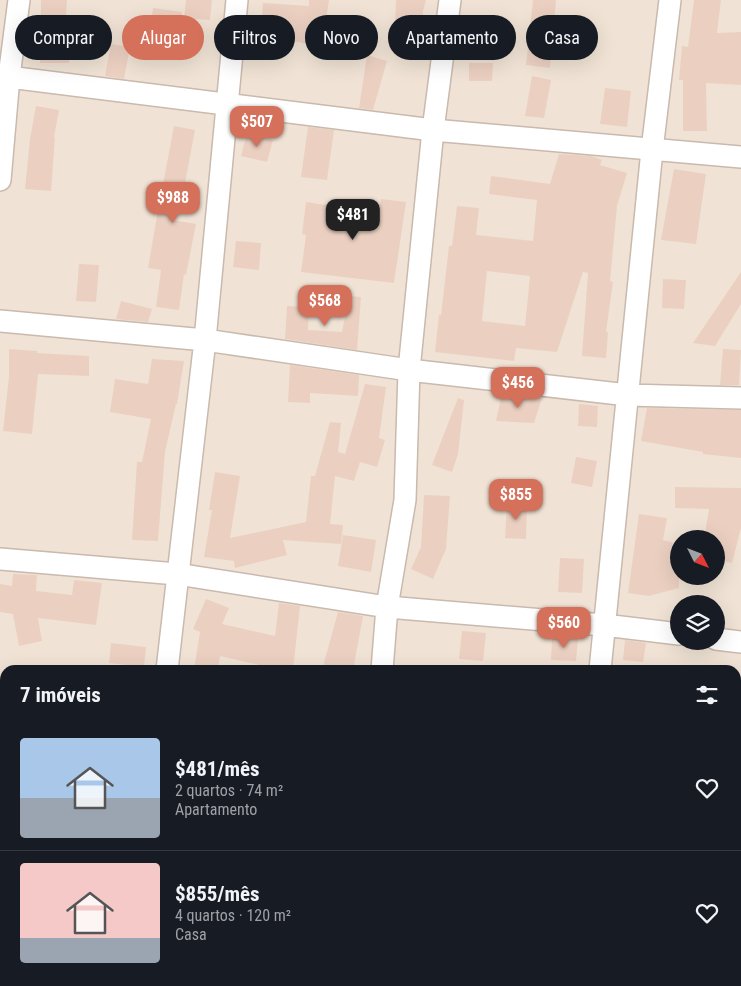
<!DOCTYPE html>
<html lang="pt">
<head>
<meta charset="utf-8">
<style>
  body { margin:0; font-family:"Roboto Condensed",sans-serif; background:#20242c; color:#f1f3f6; height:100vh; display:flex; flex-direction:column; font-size:19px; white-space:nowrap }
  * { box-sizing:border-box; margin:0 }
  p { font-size:16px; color:#9ea1a6 }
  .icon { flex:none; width:28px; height:28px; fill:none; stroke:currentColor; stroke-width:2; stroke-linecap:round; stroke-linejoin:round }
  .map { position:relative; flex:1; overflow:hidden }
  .sheet { position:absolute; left:0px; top:665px; width:741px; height:321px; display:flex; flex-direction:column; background:#171b24; border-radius:15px 15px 0 0; box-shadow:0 5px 20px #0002 }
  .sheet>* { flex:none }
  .banner { position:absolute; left:15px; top:15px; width:711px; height:45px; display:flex; gap:10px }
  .needle { width:32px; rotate:132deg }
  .controls { position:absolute; left:670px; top:530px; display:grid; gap:10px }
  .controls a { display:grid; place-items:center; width:55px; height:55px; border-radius:50%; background:#171b24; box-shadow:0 5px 20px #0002; font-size:25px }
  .price { position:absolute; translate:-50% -42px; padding:0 11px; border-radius:10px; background:#d5715a; color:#fff; font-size:16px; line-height:32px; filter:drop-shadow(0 1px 2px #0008) }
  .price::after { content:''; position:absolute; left:50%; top:30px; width:15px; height:11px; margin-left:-8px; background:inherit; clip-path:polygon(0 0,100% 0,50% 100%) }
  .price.current { background:#222; color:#fff }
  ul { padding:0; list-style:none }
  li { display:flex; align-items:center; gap:15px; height:125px; padding:0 20px }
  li+li { border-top:1px solid #363941 }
  li span { display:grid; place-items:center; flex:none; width:140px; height:100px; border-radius:5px; color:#555 }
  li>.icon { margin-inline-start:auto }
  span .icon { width:60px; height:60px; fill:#fffc; stroke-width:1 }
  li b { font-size:21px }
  h2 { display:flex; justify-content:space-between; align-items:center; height:60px; padding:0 20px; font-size:21px }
  .tag { padding:0 18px; border-radius:22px; background:#171b24; box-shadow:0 5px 20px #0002; font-size:18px; line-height:45px }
  .tag.current { background:#d5715a; color:#fff }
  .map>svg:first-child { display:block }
</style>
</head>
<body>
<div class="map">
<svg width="741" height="986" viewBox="0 0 741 986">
  <rect width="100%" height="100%" fill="#f9f1e6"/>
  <path fill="#f0e3d5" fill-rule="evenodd" d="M0 0H741V986H0ZM679 539H716V576H679ZM679 604H716V641H679ZM5 670H736V981H5Z"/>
  <path fill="#ebd0c1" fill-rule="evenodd" d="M41 0H67L65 30H70L69 63H40Z
    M186 0H212L210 20 184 18Z
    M309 0H329L322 47 288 40 290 31 261 29 263 3 309 6Z
    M396 0H426L423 11 421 50 394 49Z
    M533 0H556L550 68 526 65Z
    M694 0H721L717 33 741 32V85L706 83 707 131H683V80H679L682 46 688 47Z
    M153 8 182 12 179 34 150 30Z
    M111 44 130 47 124 79 105 76Z
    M367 55 387 61 373 110 359 108Z
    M469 63H493L492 81H469Z
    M532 76 551 80 544 118 525 116Z
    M605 88 631 91 627 127 600 124Z
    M36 106 59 110 54 137H55L51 191 25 189 30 139Z
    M174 126 195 130 185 183 189 184 173 220 196 224 186 275 184 274 179 310 156 307 161 270 148 268 160 198 166 184H163Z
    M308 127 334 130 327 180 301 177Z
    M247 133 273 140 267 162 241 156Z
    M559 154 592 156 602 160 600 165 627 173 617 206 610 281 613 282 606 332H608L606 358 582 356 588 273 583 272 557 352 516 348 514 361 435 352 439 315H441L449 246H452L457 206 479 208 476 235 533 241 537 200 489 194 491 176 550 184ZM487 271 530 276 525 326 482 321Z
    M674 169 706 174 696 244 661 240Z
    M381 199 406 202 394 283 301 272 306 235 302 234 306 202 379 213Z
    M236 241 261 243 259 270 233 267Z
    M79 264 99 265 96 302 76 301Z
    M741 272V304L715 346 693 343Z
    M663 279 686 280 684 309 662 308Z
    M349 296 361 297 357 350 285 339 287 306 309 307 308 330 342 332Z
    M121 301 152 309 148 322 116 319Z
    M9 349 37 351V353L89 356V376L38 374 32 434 3 431 9 377Z
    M723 349 741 350 739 385H720Z
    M152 359 184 361 177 404H176L165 452 158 541 132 540 137 462H142L151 419 110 412 115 379 148 384Z
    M290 365 359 375 358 396 310 393V403L288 402Z
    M365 384 386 387 379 438 385 440 377 467 360 462 354 481 335 476 330 524 343 525 341 544 283 540 287 555 235 568 234 561 204 557 212 510H209L215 472 240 476 230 538 306 522 311 476H315L330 422 341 423 338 452 345 454Z
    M502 393 542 398 534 423 496 421Z
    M458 398 464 400 458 454 452 472 432 465Z
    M579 404 598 406 597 427 578 426Z
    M647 408 741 410V458L703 454V452L641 441Z
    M576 457 597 461 592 487 571 483Z
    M675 487 741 488V528L732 563 716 559V539H704L709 509 675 508Z
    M424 495 450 496 446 549 433 579 411 569 421 547Z
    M507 502 527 503 526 539 505 538Z
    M639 514 667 518 663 540 679 544V588L649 596 628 593Z
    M343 535 376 540 371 572 338 566Z
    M560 558 584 559 582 593 558 592Z
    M13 574 37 575 36 591 72 595 74 580 102 583 96 625 38 618 42 641 19 646 13 614 0 612V584L12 586Z
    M206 599 229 608 222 624 275 636 279 603 300 606 293 670H281L220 656 218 670H194L200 632 193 629Z
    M338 612 363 616 353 670H322Z
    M462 631 486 633 483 661 459 659Z
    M552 637 578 638 576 661 551 660Z
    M625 640 646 643 643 662 623 660Z
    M111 643 146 647 144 667 109 663Z"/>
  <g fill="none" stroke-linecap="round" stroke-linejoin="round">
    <defs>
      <path id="street" d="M0 76 433 130 741 157
        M0 180 9 77 19 0
        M0 321 205 340 409 370 628 395 741 398
        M0 559 177 574 387 607 604 625 679 634
        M716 639 741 642
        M167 670 205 340 237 0
        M382 670 387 607 405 500 409 370 433 130 450 0
        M600 670 652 150 670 0
        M736 972 741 964
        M127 986 128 981
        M347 986 348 981
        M545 986 546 981"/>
    </defs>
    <use href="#street" stroke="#c9b9ae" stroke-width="24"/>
    <use href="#street" stroke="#fff" stroke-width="21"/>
  </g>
</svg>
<div class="controls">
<a><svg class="needle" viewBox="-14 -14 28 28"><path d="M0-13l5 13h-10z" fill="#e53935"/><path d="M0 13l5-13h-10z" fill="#9ea1a6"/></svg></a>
<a><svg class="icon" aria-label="layers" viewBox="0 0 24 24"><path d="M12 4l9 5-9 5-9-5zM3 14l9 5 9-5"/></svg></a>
</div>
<b class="price" style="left:257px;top:148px">$507</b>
<b class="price" style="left:173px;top:224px">$988</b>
<b class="price current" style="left:353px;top:241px">$481</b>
<b class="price" style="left:325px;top:327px">$568</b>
<b class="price" style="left:518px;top:409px">$456</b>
<b class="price" style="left:516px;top:521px">$855</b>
<b class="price" style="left:564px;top:649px">$560</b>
<div class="banner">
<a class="tag">Comprar</a>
<a class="tag current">Alugar</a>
<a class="tag">Filtros</a>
<a class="tag">Novo</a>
<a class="tag">Apartamento</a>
<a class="tag">Casa</a>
</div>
<section class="sheet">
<h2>7 imóveis<svg class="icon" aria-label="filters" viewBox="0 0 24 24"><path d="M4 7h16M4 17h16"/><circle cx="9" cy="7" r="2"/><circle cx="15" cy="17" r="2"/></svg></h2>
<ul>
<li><span style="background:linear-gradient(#a9c7e8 60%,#9aa5b1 0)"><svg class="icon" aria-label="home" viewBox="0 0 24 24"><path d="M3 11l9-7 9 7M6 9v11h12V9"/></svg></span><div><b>$481/mês</b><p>2 quartos · 74 m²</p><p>Apartamento</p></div><svg class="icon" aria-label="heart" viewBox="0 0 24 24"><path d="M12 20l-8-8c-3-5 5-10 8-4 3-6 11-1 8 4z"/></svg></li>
<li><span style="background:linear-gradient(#f6c9c9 75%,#9aa5b1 0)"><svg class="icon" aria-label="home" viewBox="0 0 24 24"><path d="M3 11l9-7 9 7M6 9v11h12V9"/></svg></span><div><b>$855/mês</b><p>4 quartos · 120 m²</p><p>Casa</p></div><svg class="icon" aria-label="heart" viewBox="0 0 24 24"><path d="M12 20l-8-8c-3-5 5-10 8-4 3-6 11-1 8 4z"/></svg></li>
</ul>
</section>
</div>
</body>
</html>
